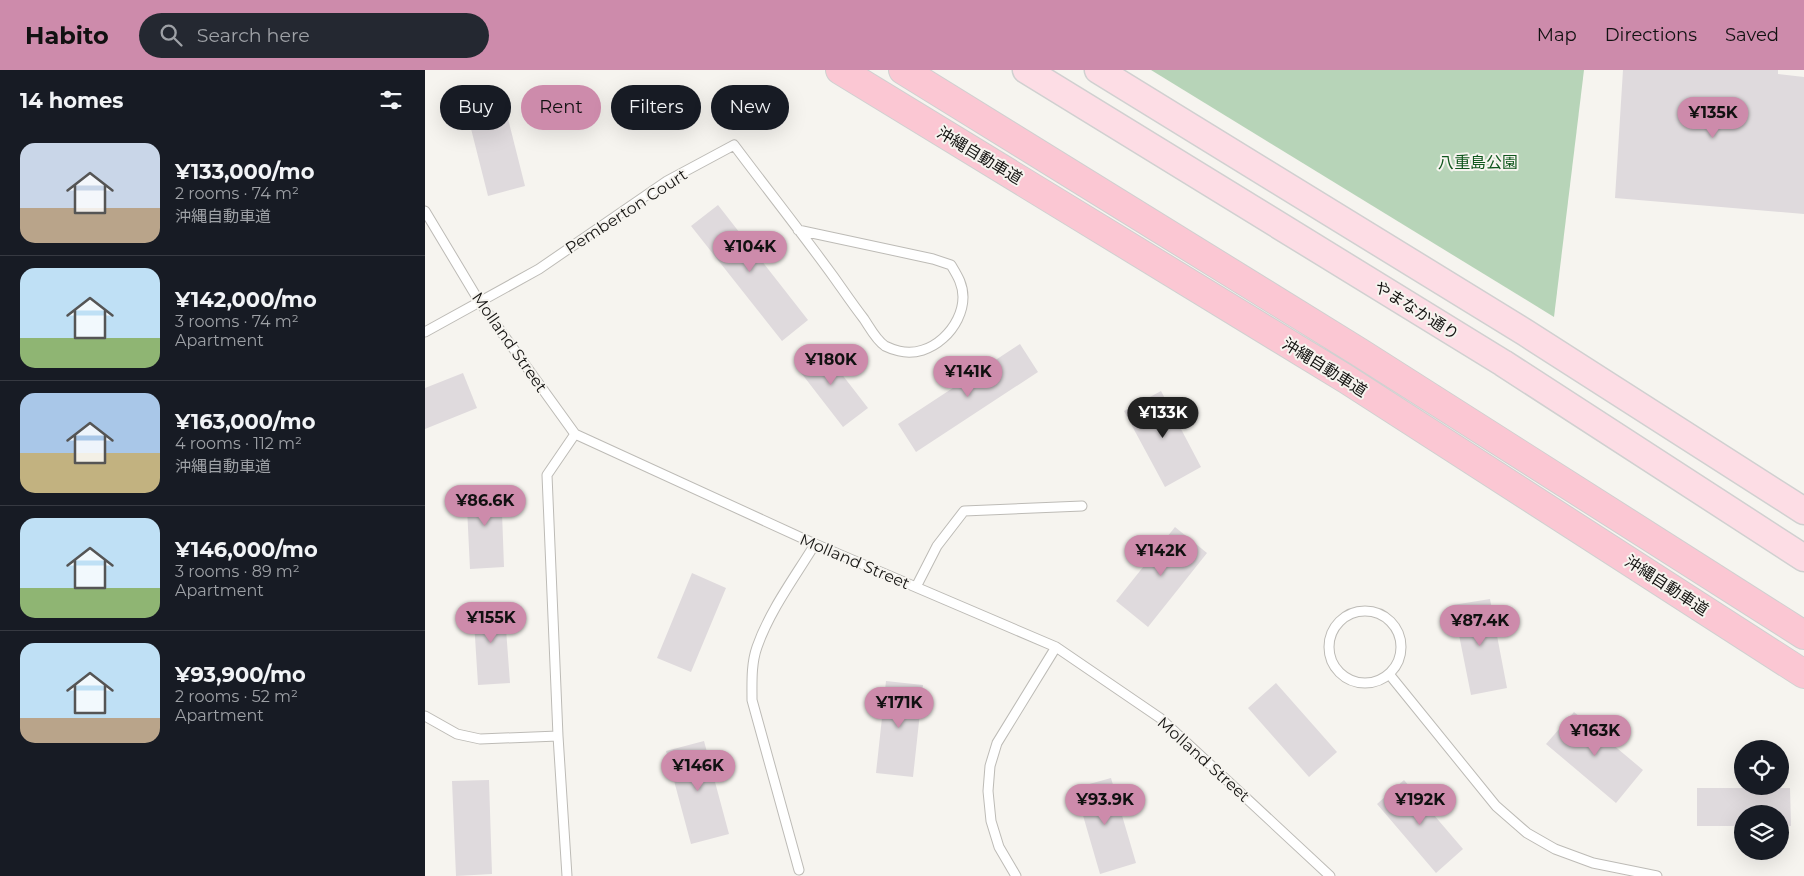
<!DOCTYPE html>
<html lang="en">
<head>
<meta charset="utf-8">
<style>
  body { margin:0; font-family:Montserrat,"Noto Sans JP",sans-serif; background:#242831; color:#f1f3f6; height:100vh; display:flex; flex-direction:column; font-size:19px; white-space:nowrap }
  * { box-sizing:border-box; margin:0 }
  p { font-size:16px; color:#9ea1a6 }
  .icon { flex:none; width:28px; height:28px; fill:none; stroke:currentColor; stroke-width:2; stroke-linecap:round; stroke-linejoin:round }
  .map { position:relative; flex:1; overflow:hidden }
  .drawer { display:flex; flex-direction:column; background:#171b24; width:425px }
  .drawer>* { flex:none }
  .hud { position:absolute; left:15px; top:15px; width:475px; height:45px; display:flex; gap:10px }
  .fabs { position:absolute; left:1309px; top:670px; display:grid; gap:10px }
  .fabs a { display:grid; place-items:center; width:55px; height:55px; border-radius:50%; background:#171b24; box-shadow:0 5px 20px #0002; font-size:25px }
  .price { position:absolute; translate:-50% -42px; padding:0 11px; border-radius:18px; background:#cd8bab; color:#111; font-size:16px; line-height:32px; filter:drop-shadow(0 1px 2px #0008) }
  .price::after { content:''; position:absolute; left:50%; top:30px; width:15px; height:11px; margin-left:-8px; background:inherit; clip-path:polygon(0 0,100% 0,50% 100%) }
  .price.active { background:#222; color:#fff }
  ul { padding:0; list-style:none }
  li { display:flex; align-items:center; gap:15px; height:125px; padding:0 20px }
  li+li { border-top:1px solid #363941 }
  li span { display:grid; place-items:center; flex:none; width:140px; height:100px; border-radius:15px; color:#555 }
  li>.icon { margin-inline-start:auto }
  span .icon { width:60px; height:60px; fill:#fffc; stroke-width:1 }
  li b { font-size:21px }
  h2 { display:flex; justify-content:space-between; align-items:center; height:60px; padding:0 20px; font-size:21px }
  .chip { padding:0 18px; border-radius:22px; background:#171b24; box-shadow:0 5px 20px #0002; font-size:18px; line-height:45px }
  .chip.active { background:#cd8bab; color:#111 }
  header { display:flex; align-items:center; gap:30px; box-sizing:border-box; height:70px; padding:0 25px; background:#cd8bab; color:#111 }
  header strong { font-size:24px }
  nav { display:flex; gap:28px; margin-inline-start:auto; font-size:18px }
  .search { width:350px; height:45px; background:#242831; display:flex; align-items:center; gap:12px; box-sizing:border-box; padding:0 18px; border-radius:28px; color:#9ea1a6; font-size:19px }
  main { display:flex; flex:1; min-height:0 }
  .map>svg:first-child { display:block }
</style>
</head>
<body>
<header>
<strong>Habito</strong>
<div class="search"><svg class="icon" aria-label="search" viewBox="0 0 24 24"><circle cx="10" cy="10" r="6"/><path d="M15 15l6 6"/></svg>Search here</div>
<nav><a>Map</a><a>Directions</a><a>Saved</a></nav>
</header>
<main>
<section class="drawer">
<h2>14 homes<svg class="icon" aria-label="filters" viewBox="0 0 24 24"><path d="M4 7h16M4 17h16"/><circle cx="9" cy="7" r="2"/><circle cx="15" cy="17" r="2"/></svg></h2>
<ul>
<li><span style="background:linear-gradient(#c9d6e8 65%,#b9a48a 0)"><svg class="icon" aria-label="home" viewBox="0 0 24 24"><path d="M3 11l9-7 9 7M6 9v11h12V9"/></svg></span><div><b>¥133,000/mo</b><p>2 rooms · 74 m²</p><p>沖縄自動車道</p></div></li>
<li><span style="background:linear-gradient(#bfe0f5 70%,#8fb573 0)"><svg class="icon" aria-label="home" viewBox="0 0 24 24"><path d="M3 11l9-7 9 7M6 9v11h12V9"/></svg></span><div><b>¥142,000/mo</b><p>3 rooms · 74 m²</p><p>Apartment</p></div></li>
<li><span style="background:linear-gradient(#a9c7e8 60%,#c2b280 0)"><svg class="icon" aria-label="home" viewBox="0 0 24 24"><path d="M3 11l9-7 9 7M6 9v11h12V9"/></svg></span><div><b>¥163,000/mo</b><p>4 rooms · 112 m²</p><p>沖縄自動車道</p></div></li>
<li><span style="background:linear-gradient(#bfe0f5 70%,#8fb573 0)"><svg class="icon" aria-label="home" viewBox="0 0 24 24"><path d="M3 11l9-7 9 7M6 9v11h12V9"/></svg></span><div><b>¥146,000/mo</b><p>3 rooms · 89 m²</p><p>Apartment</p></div></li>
<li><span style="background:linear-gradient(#bfe0f5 75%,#b9a48a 0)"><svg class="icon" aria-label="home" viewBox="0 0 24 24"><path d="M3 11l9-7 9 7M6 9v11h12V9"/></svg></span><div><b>¥93,900/mo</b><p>2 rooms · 52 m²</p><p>Apartment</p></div></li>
</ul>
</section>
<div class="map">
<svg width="1379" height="806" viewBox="0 0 1379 806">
  <rect width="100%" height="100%" fill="#f6f4ef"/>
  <path fill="#b7d4b8" d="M726 0H1159L1129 247Z"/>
  <path fill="#dfdadd" d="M1198 0H1353V4L1379 7V144L1190 128Z
    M77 25 100 116 63 126 40 35Z
    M293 135 383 250 357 271 266 156Z
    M595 274 613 302 491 382 473 354Z
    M395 276 443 338 418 357 370 295Z
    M38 303 52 338 0 359V318Z
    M736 321 776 397 740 417 699 341Z
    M76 415 79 497 45 499 41 417Z
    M750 457 782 483 723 557 691 531Z
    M267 503 301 518 266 602 232 588Z
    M1065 529 1082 618 1046 625 1028 535Z
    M79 532 85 613 53 615 48 535Z
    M461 611 498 615 488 707 451 703Z
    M851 613 912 682 884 707 823 638Z
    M1149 642 1218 700 1191 733 1121 674Z
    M279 671 304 764 266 774 241 681Z
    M686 708 711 793 675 804 650 718Z
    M64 710 67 804 31 806 27 711Z
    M979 710 1038 779 1011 803 952 734Z
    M1272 718H1365L1366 756H1355V744H1318V756H1272Z"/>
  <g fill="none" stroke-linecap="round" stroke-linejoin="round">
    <defs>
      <path id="lane" d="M0 141 54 231 150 364 390 474 631 577 735 648 905 806
        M0 262 114 199 242 111 309 75C342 119 376 162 408 206 418 220 428 235 439 249 445 258 451 270 460 276 464 278 470 280 474 281 506 289 538 257 538 227 538 214 532 205 526 195L508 189 373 160
        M491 517 512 476 539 441 657 436
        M904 577a36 36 0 1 1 72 0a36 36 0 1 1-72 0Z
        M964 604 1071 736 1102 763 1130 779 1168 793 1232 806
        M0 646 32 664 55 669 133 666
        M374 800 327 630C327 613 326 594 332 577 345 540 370 507 390 474
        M142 806 133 666 122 405 150 364
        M591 806 574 777 566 751 563 721 565 696 572 673 631 577"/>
      <path id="primary" d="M601 0 1078 293 1379 488
        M673 0 1101 263 1379 441"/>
      <path id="highway" d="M415 0 921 309 1379 604
        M478 0 934 282 1379 565"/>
    </defs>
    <use href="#lane" stroke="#bdbbb6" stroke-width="11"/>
    <use href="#primary" stroke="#d0d0d0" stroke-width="29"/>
    <use href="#highway" stroke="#d0d0d0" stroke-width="30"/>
    <use href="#lane" stroke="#fff" stroke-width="9"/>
    <use href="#primary" stroke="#fddde5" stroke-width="26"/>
    <use href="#highway" stroke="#fbc7d3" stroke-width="28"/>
  </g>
  <g text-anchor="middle" stroke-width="4" stroke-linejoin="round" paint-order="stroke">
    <g font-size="16" fill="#151412" stroke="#f6f4ef">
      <text transform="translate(555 85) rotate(31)" y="6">沖縄自動車道</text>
      <text transform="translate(201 141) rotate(-33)" y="6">Pemberton Court</text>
      <text transform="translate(992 240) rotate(32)" y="6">やまなか通り</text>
      <text transform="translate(85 272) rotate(55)" y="6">Molland Street</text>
      <text transform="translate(900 297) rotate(32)" y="6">沖縄自動車道</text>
      <text transform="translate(430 491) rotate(23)" y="6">Molland Street</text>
      <text transform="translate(1242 515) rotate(33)" y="6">沖縄自動車道</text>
      <text transform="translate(779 689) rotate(42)" y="6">Molland Street</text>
    </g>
    <g font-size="16" fill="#0f561d" stroke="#f6f4ef">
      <text x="1053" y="98">八重島公園</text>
    </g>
  </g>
</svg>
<div class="fabs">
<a><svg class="icon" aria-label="locate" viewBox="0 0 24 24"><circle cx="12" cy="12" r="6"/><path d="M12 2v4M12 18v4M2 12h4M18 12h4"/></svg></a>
<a><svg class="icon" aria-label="layers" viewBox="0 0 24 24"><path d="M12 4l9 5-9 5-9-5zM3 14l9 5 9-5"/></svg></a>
</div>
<b class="price" style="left:1288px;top:69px">¥135K</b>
<b class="price" style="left:325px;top:203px">¥104K</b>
<b class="price" style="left:406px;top:316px">¥180K</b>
<b class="price" style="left:543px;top:328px">¥141K</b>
<b class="price active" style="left:738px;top:369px">¥133K</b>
<b class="price" style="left:60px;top:457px">¥86.6K</b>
<b class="price" style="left:736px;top:507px">¥142K</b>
<b class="price" style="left:66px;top:574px">¥155K</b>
<b class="price" style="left:1055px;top:577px">¥87.4K</b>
<b class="price" style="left:474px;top:659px">¥171K</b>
<b class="price" style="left:1170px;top:687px">¥163K</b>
<b class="price" style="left:273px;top:722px">¥146K</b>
<b class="price" style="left:680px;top:756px">¥93.9K</b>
<b class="price" style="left:995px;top:756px">¥192K</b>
<div class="hud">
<a class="chip">Buy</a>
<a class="chip active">Rent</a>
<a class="chip">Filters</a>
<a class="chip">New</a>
</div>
</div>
</main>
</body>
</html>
